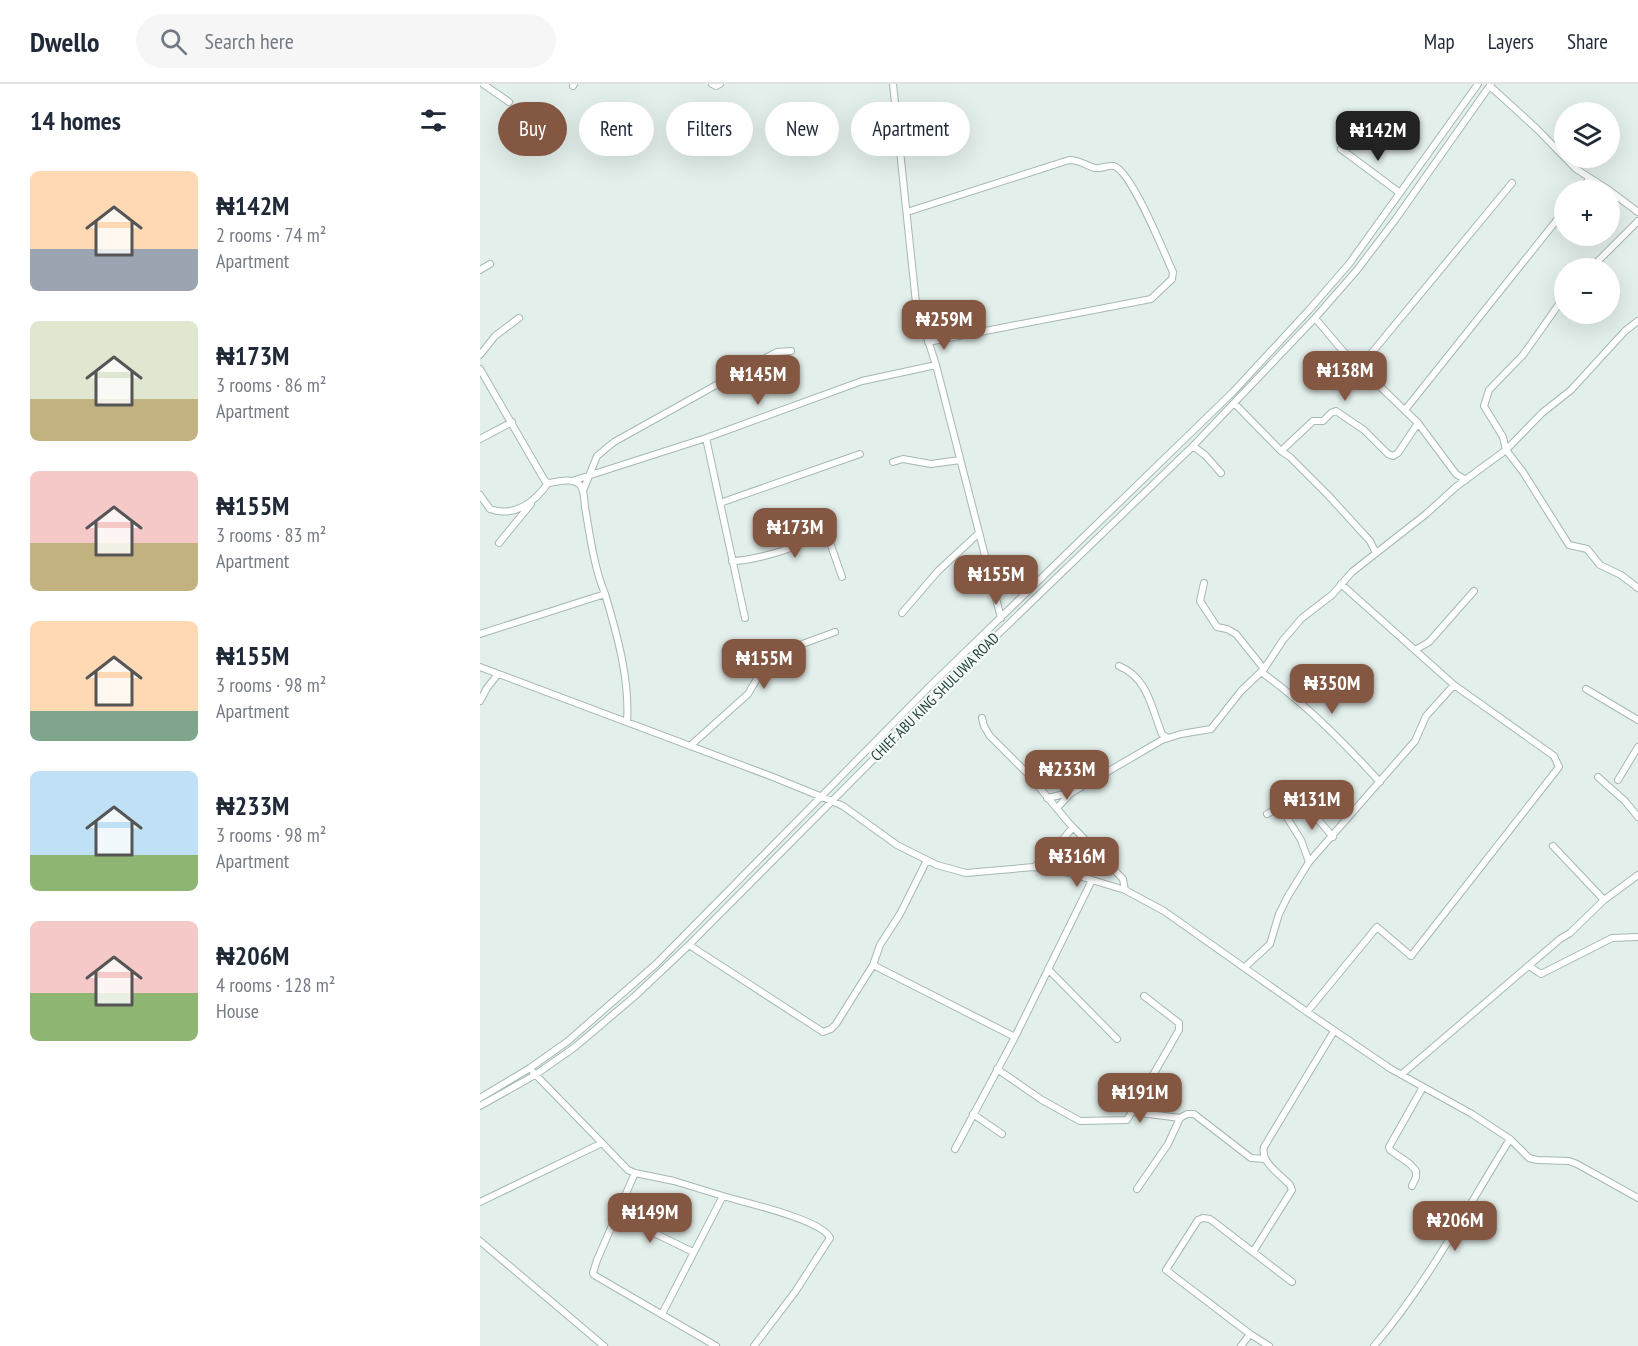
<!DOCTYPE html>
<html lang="en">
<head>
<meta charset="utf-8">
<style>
  body { margin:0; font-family:"PT Sans Narrow",sans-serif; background:#f6f6f7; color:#1f2937; height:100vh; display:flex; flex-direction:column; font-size:22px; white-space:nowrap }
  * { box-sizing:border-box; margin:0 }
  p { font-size:20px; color:#747a83 }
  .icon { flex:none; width:33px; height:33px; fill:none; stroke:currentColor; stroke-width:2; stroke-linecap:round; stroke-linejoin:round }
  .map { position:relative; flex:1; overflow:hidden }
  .side { display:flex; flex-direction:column; background:#fff; width:480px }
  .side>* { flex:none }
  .top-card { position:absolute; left:18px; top:18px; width:570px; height:54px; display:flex; gap:12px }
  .tools { position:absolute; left:1074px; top:18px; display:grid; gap:12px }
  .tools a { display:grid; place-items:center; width:66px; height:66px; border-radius:50%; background:#fff; box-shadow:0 6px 24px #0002; font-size:30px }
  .price { position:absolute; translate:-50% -51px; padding:0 14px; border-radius:12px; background:#845743; color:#fff; font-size:20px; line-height:39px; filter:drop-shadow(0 2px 3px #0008) }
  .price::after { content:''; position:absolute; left:50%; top:36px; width:18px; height:14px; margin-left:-9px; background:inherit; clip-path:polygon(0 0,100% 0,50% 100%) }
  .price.selected { background:#222; color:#fff }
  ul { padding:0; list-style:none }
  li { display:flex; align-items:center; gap:18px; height:150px; padding:0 30px }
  li span { display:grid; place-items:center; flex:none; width:168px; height:120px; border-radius:9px; color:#555 }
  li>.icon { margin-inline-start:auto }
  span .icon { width:72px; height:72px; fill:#fffc; stroke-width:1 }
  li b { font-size:26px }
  h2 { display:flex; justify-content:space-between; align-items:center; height:72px; padding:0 30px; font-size:26px }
  .tag { padding:0 21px; border-radius:27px; background:#fff; box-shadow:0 6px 24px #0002; font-size:21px; line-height:54px }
  .tag.selected { background:#845743; color:#fff }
  header { display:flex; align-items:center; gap:36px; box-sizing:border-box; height:84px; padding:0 30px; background:#fff; border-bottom:2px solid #e0e1e3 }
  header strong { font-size:28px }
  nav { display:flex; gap:33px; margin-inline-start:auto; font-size:21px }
  .search { width:420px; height:54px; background:#f6f6f7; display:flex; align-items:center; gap:15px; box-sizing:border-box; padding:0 21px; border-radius:33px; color:#747a83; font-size:22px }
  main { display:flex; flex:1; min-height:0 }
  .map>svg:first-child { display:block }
</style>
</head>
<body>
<header>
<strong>Dwello</strong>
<div class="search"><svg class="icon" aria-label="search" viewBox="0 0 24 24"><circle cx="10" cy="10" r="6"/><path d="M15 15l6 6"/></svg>Search here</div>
<nav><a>Map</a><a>Layers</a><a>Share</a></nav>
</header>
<main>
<section class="side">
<h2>14 homes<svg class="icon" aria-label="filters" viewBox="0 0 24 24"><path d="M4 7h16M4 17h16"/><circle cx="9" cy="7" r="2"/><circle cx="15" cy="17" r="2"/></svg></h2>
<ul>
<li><span style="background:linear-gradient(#ffd9b3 65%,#9aa5b1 0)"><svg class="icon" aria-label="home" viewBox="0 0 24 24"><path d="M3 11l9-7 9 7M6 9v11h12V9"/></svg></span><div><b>₦142M</b><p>2 rooms · 74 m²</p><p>Apartment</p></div></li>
<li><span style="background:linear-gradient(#dfe7d0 65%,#c2b280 0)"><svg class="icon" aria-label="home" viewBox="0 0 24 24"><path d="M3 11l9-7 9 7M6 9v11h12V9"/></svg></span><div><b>₦173M</b><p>3 rooms · 86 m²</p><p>Apartment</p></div></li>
<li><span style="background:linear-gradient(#f6c9c9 60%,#c2b280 0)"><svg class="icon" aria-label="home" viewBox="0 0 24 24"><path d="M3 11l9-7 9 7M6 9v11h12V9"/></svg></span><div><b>₦155M</b><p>3 rooms · 83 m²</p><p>Apartment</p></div></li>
<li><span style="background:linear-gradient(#ffd9b3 75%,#7fa58c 0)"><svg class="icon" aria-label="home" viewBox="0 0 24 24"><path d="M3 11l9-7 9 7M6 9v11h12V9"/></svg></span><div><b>₦155M</b><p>3 rooms · 98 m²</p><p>Apartment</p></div></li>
<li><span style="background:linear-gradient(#bfe0f5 70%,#8fb573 0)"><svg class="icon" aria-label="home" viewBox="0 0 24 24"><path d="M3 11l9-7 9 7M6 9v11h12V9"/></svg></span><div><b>₦233M</b><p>3 rooms · 98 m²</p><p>Apartment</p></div></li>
<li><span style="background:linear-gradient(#f6c9c9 60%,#8fb573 0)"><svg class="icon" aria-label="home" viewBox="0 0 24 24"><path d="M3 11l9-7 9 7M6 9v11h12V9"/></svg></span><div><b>₦206M</b><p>4 rooms · 128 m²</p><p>House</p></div></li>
</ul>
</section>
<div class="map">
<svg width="1158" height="1262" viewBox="0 0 1158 1262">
  <rect width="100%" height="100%" fill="#e3efeb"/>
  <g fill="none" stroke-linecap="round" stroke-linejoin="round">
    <defs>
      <path id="minor" d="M3 0 29 18
        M232 0 236 2 240 0
        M413 0 436 219 456 281 521 534
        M93 2 94 0
        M1010 2 1057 45 1096 85 1129 106
        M861 65 920 109
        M1101 106 1109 95
        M1130 107 1158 128
        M427 128 589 76C601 76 606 82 615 84 621 85 628 81 634 82 652 88 684 169 693 188L692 195 671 215 448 258
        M1111 184 1158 137
        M0 186 10 180
        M1084 213 1043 271 1009 306 1004 322 1023 353 1026 366 1043 388 1089 461 1107 465 1120 481 1141 491 1158 504
        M835 234 862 266 938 339 976 390 986 396
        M0 271 15 252 39 234
        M880 283 1032 99
        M0 285 65 397 68 399C78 398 92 393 100 401 105 407 104 416 105 423 110 452 114 483 125 510L0 550
        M754 319 801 367 810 373 848 411 890 457 896 469
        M925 326 1084 127
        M226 354 265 534
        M0 355 32 338
        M713 362 725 371 741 389
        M801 367 833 337H843L851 329 856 327 884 346 908 370 913 372 918 369 938 339
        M413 378 423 375 451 380 480 376
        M92 397 226 354 382 297 456 281
        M103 407 117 372 134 358 272 281 297 268 311 267
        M0 411 10 425C34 434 55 418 68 399
        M240 419 380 370
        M19 459 51 420
        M252 477C268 477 298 469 313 463 325 458 333 449 347 450L362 493
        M724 499 720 517 737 543 747 545 756 550 784 585
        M125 510C137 550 150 596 147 638
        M422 529 458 487 499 449
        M935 566 949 558 994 507
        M639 582C668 594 671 623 682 650L688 654
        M0 583 293 693 352 717 363 722 417 761 457 781 486 789 554 783 589 789 645 806 684 827 827 928 911 985 992 1030 1030 1055 1049 1074 1057 1076 1089 1077 1097 1080 1158 1114
        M781 588C826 620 863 658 900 698
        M1106 605 1158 636
        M0 617 7 604 18 590
        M502 634 504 642 510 652 549 691 588 738 643 795 645 806
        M210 662 268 610 281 588 298 569 355 548
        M1118 693 1145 717 1158 733
        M1138 696 1158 663
        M567 714 590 709
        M577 724 591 709 682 656 701 650 731 645 761 607 784 585 803 556 822 534 852 511 872 488 946 430 977 402 1026 366 1062 329 1091 306 1145 247 1158 237
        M829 725 853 753
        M787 730 797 725 803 727 821 756 829 778
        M1073 762 1124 816
        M554 783 574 766 593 743
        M580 787 578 773 580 760
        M209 861 343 948 351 945 356 940 393 881 400 861 420 830 447 776
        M393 881 535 953
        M1049 882 1061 890 1132 854 1158 853
        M765 883 790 860 799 830 808 812 829 778 935 657 946 632 974 601
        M568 885 637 955
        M827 928 897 843 931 872 1079 683 1074 672 974 601 861 500
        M517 985 562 1016 600 1037 647 1036 699 946V939L664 912
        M53 988 122 1059 148 1086 155 1089 117 1176 113 1189 114 1191 236 1262
        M922 990 1080 855 1090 849 1124 816 1158 791
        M0 1014 50 984 88 957 176 880 448 604 753 308 829 226 869 180 998 0
        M0 1022 55 991 95 963 155 912 209 861 509 559 713 362 835 234 877 186 915 136 1011 0
        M654 1028 700 1034 707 1030H714L771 1074 785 1075
        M493 1030 522 1050
        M475 1065 535 953 612 796
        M155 1089 194 1097 243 1112 182 1230
        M932 1102 936 1093V1087L930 1080 910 1066 909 1063 943 1003
        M657 1105 688 1060 700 1034
        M243 1112C263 1118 343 1136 350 1154L315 1208 274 1262
        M0 1118 122 1059
        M137 1131 213 1168
        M0 1157 124 1262
        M773 1168 812 1106 810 1101C801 1091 780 1078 784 1063L854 947
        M770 1250 686 1186 718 1136 723 1134 730 1135 812 1198
        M761 1262 770 1250 789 1262
        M894 1262C948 1199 986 1125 1030 1055"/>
    </defs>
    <use href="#minor" stroke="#a5b8b3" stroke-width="8"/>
    <use href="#minor" stroke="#fff" stroke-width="6"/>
  </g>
  <g text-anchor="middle" stroke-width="4.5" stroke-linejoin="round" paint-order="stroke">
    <g font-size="15" fill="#21423d" stroke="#f5faf8">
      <text transform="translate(455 613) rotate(-45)" y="5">CHIEF ABU KING SHULUWA ROAD</text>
    </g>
  </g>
</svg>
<div class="tools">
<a><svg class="icon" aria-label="layers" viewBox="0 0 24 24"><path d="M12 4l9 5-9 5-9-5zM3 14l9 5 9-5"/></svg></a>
<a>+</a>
<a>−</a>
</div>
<b class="price selected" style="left:898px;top:78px">₦142M</b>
<b class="price" style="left:464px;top:267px">₦259M</b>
<b class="price" style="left:865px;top:318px">₦138M</b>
<b class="price" style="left:278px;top:322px">₦145M</b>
<b class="price" style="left:315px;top:475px">₦173M</b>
<b class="price" style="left:516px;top:522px">₦155M</b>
<b class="price" style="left:284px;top:606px">₦155M</b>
<b class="price" style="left:852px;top:631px">₦350M</b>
<b class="price" style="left:587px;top:717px">₦233M</b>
<b class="price" style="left:832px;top:747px">₦131M</b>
<b class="price" style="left:597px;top:804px">₦316M</b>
<b class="price" style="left:660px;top:1040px">₦191M</b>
<b class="price" style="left:170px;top:1160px">₦149M</b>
<b class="price" style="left:975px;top:1168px">₦206M</b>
<div class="top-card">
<a class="tag selected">Buy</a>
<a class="tag">Rent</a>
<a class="tag">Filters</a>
<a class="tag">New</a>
<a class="tag">Apartment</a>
</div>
</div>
</main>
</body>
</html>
